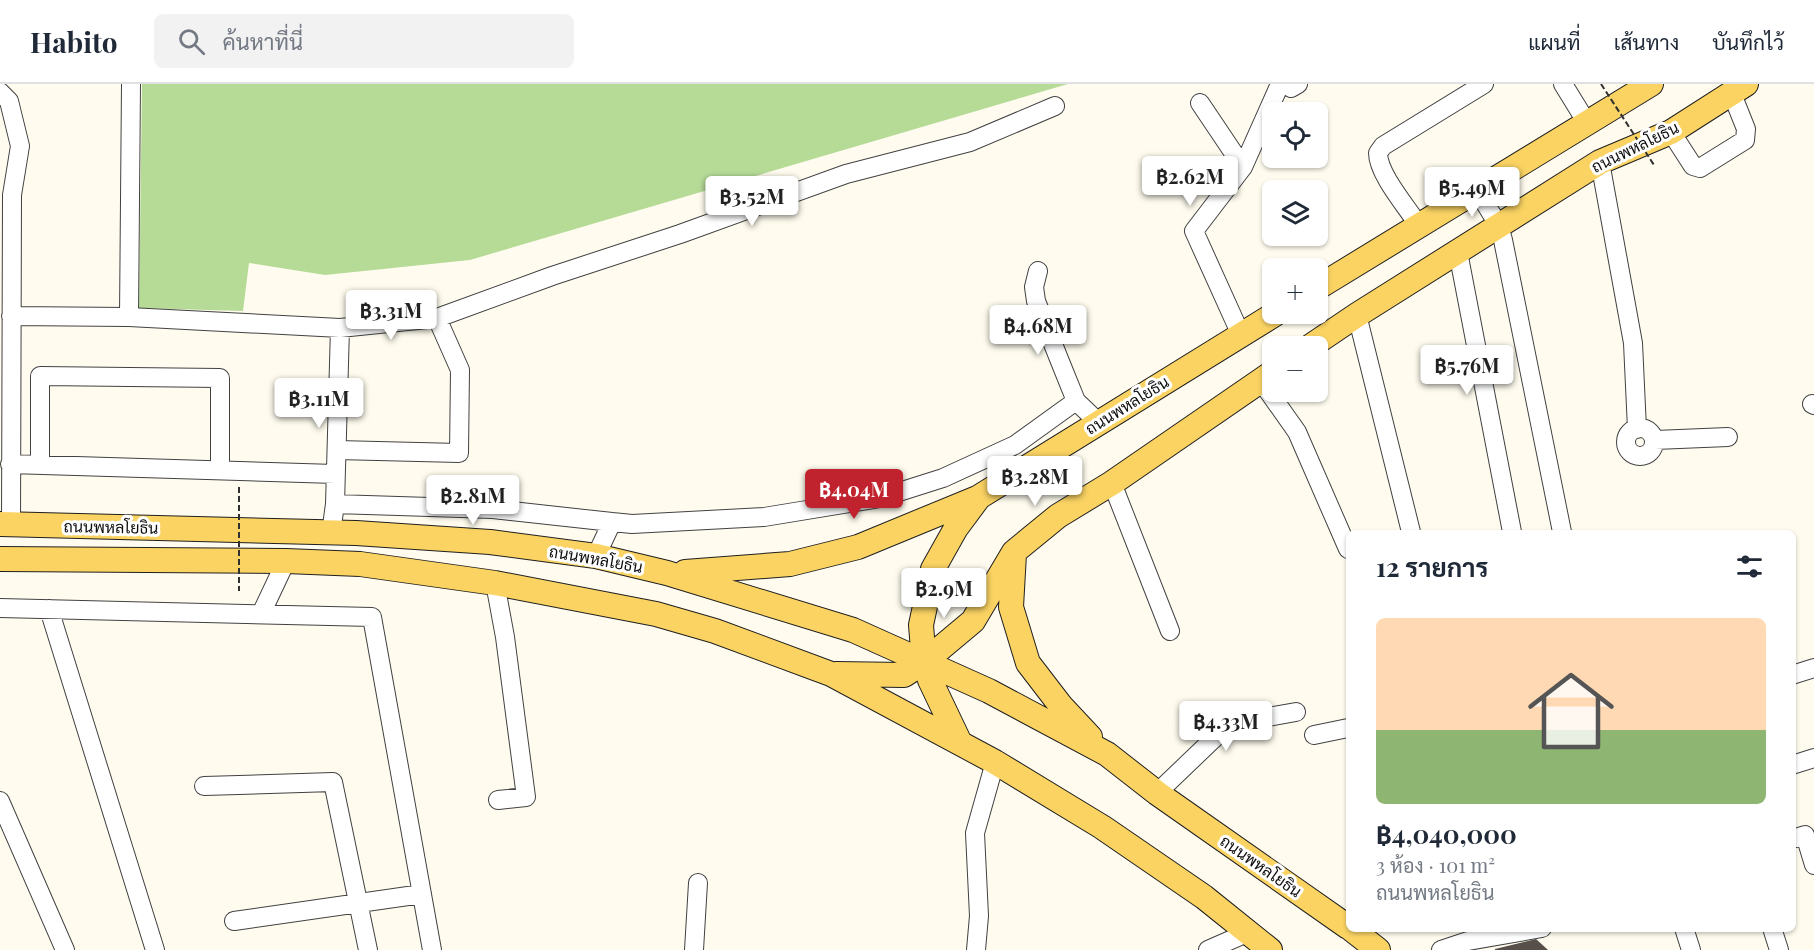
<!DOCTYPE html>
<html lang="th">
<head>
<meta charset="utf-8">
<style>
  body { margin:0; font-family:"Playfair Display",Sarabun,serif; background:#f2f2f3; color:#1f2937; height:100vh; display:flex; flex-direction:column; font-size:22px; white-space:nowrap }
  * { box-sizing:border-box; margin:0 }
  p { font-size:20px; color:#747a83 }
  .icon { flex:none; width:33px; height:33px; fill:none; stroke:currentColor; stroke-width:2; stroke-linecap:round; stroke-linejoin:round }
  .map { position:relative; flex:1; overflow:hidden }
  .details { position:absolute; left:1346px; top:446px; width:450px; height:402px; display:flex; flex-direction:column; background:#fff; border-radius:9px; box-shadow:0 2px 4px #0004 }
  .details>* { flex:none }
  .buttons { position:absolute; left:1262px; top:18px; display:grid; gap:12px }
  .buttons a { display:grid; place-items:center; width:66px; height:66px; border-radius:9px; background:#fff; box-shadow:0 2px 4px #0004; font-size:30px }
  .price { position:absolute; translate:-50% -51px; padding:0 14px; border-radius:6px; background:#fff; color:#222; font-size:20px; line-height:39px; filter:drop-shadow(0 2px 3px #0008) }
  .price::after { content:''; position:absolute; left:50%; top:36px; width:18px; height:14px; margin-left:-9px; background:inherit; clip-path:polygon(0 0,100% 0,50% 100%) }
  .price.active { background:#c0232d; color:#fff }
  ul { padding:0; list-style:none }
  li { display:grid; align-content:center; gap:12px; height:318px; padding:0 30px }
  li span { display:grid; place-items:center; height:186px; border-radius:9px; color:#555 }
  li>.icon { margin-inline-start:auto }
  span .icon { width:108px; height:108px; fill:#fffc; stroke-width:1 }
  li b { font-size:26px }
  h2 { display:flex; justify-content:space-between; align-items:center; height:72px; padding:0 30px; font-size:26px }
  header { display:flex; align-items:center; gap:36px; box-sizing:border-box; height:84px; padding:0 30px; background:#fff; border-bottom:2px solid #e0e1e3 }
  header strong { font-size:28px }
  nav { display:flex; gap:33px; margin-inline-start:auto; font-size:21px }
  .search { width:420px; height:54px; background:#f2f2f3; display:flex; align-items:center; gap:15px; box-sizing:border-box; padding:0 21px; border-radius:9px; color:#747a83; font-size:22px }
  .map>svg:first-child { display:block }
</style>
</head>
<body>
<header>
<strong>Habito</strong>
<div class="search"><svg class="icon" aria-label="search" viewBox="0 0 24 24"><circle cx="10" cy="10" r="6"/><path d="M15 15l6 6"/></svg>ค้นหาที่นี่</div>
<nav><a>แผนที่</a><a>เส้นทาง</a><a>บันทึกไว้</a></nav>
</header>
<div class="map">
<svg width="1814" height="866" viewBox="0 0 1814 866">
  <rect width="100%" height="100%" fill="#fffcef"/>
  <path fill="#b6db97" d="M142 0H1068L470 176 325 191 249 179 243 227 139 224Z"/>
  <path fill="#574f4a" d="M1536 855 1548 866H1495V865Z"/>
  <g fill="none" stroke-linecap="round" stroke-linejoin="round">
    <defs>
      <path id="minor" d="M1563 0 1587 39
        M1291 4 1298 0
        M0 8 9 17 20 62 12 111 11 440
        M1200 19 1243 83
        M1671 48 1693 82 1700 84 1745 56 1746 45 1732 10
        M1600 78 1633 259 1637 345
        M1477 106 1499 142 1503 156 1562 448
        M1419 142C1407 123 1378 90 1378 69L1383 62 1484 0
        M1458 168 1512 448
        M1038 187 1034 203 1036 217 1059 275 1076 317 1098 338
        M1357 231 1411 448
        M11 232 129 233 340 244 437 234 552 192 680 150 846 90 970 58 1055 22
        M129 233 131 0
        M1241 251 1194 147 1243 83 1280 0
        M1261 297 1297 348 1348 465
        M1812 320 1814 321
        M1626 358a14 14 0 1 1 28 0a14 14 0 1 1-28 0Z
        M1655 356 1728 353
        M337 366 459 369 460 286 437 234
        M10 380 335 390
        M40 381V292L220 294V386
        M1112 399 1170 547
        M335 420 493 425 612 438
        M331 449 335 420 340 244
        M596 472 612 438 632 440 764 433 880 414 943 394 1015 361 1076 317
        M495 499 505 553 526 713 498 716
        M0 524 372 533 432 866
        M49 525 155 866
        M261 530 286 477
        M1792 591 1814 584
        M1314 651 1348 644
        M1792 681 1814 674
        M204 702 333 698 368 866
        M1157 709 1229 640 1296 628
        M0 717 65 866
        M1792 755 1805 751 1814 781
        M234 837 422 810
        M1684 844 1691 866
        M1772 844 1779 866
        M694 866 698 799
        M976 866 979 832 975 749 995 678
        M1208 866 1249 848
        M1441 866 1468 857 1542 844"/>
      <path id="major" d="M1317 204 1651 0
        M1311 262 1357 231 1600 78 1671 48 1746 0
        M0 440 356 449 490 458 596 472 667 489 853 546 989 607 1107 670 1157 709 1348 843
        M1014 470 1011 523 1028 579 1061 622 1090 653
        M0 475 286 477 360 480 495 499 656 530 715 547 831 590 995 678 1102 743 1204 813 1270 866
        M685 488 790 480 858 463 977 414
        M836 590 904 591 924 578 973 537 1014 468 1058 432 1112 399 1272 289
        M960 659 930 596 924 578 921 541 933 485 956 444 979 413 1275 230
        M1350 844 1378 866"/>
    </defs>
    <use href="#minor" stroke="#414141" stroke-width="20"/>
    <use href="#major" stroke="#1f1f1f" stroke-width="26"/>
    <use href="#minor" stroke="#fff" stroke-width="18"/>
    <use href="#major" stroke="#fad363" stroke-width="24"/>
    <path stroke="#303030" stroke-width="2" stroke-dasharray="6 3" stroke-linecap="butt" d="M1601 0 1654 81
      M239 403V507"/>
  </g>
  <g text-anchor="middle" stroke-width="6" stroke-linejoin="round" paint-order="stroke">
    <g font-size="16" fill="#0e0e0e" stroke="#fff">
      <text transform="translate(1635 63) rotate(-26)" y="6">ถนนพหลโยธิน</text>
      <text transform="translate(1127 321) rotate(-32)" y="6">ถนนพหลโยธิน</text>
      <text transform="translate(111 443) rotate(1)" y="6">ถนนพหลโยธิน</text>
      <text transform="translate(596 475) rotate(10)" y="6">ถนนพหลโยธิน</text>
      <text transform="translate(1261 782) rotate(35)" y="6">ถนนพหลโยธิน</text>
    </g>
  </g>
</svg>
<div class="buttons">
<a><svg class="icon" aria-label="locate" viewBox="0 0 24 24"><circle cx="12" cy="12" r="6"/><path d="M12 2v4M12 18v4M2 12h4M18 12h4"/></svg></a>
<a><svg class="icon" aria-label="layers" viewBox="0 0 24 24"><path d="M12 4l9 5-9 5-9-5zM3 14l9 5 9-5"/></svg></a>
<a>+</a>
<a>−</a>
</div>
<b class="price" style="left:1190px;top:123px">฿2.62M</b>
<b class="price" style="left:1472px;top:134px">฿5.49M</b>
<b class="price" style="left:752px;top:143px">฿3.52M</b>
<b class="price" style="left:391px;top:257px">฿3.31M</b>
<b class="price" style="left:1038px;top:272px">฿4.68M</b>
<b class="price" style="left:1467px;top:312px">฿5.76M</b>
<b class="price" style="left:319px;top:345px">฿3.11M</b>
<b class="price" style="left:1035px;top:423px">฿3.28M</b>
<b class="price active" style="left:854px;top:436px">฿4.04M</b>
<b class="price" style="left:473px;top:442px">฿2.81M</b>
<b class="price" style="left:944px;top:535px">฿2.9M</b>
<b class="price" style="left:1226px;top:668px">฿4.33M</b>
<section class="details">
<h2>12 รายการ<svg class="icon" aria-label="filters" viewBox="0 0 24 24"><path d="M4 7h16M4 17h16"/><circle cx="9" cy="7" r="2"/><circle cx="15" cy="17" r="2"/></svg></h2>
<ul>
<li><span style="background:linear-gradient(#ffd9b3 60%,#8fb573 0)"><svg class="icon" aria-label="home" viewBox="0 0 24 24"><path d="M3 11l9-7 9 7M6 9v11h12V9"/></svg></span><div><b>฿4,040,000</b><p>3 ห้อง · 101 m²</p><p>ถนนพหลโยธิน</p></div></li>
</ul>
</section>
</div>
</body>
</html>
